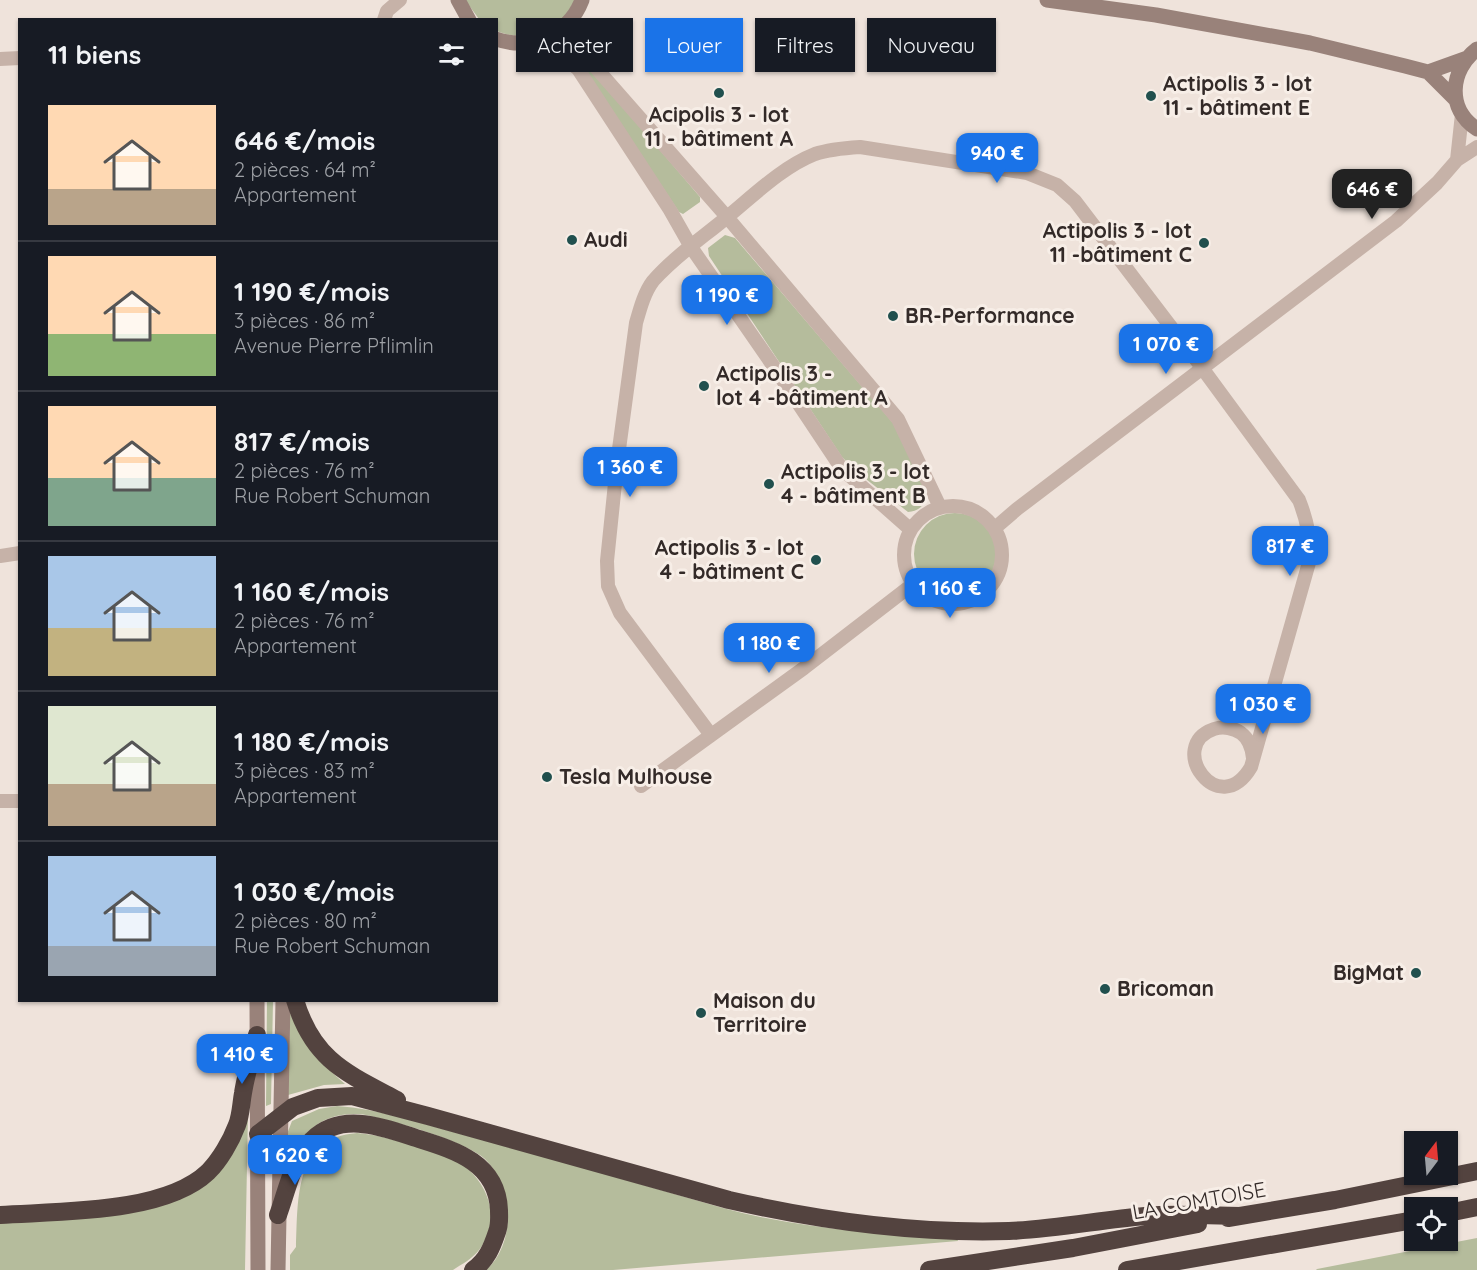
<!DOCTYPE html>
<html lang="fr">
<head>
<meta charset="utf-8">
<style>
  body { margin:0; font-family:Quicksand,sans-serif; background:#242831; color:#f1f3f6; height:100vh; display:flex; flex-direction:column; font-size:22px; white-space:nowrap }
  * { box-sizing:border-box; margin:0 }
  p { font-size:20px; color:#9ea1a6 }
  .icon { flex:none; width:33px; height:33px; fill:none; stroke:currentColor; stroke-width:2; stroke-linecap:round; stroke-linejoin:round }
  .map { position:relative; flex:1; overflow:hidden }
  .sheet { position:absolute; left:18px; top:18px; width:480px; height:984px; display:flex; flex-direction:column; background:#171b24; border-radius:0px; box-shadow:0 2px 4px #0004 }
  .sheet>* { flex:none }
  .top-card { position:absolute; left:516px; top:18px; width:570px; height:54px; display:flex; gap:12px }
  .needle { width:39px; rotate:16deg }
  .controls { position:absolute; left:1404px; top:1131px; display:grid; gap:12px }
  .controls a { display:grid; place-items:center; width:54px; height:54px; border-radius:0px; background:#171b24; box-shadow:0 2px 4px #0004; font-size:30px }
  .price { position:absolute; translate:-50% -51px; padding:0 14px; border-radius:12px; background:#1a73e8; color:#fff; font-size:20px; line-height:39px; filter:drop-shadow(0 2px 3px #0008) }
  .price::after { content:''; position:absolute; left:50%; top:36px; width:18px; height:14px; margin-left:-9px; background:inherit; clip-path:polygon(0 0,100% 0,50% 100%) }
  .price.on { background:#222; color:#fff }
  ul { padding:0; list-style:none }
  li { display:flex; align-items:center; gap:18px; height:150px; padding:0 30px }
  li+li { border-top:2px solid #363941 }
  li span { display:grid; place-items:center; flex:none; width:168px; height:120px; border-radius:0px; color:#555 }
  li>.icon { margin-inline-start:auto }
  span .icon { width:72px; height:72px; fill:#fffc; stroke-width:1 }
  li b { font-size:26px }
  h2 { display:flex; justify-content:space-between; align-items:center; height:72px; padding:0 30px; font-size:26px }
  .tag { padding:0 21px; border-radius:0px; background:#171b24; box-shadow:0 2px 4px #0004; font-size:21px; line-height:54px }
  .tag.on { background:#1a73e8; color:#fff }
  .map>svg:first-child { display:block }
</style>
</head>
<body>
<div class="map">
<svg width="1477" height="1270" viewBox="0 0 1477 1270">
  <rect width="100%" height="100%" fill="#efe3db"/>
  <path fill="#b5bc9c" d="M465 0H575C571 6 567 15 561 20 545 37 517 40 497 31L496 20 479 19Z
    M589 67 700 197V202L683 214 679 212 585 70Z
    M725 235 735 238 893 423 927 493C926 504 920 511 908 512L857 472 842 457 709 256 708 248Z
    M914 554a41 41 0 1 1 82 0a41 41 0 1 1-82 0Z
    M267 1001H273L271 1104 266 1106Z
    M290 1013C302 1043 321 1063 345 1084L324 1085 288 1095Z
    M337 1106C379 1109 420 1123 461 1134 549 1157 636 1183 723 1208 800 1229 879 1234 957 1237L958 1241 613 1270H486C517 1243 513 1186 485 1159 465 1141 394 1121 366 1115 355 1113 340 1114 330 1118 313 1124 303 1136 294 1151L289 1152 287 1134 292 1121 319 1109Z
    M248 1113 245 1270H0V1223L181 1198Z
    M357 1133C380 1135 402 1142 425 1149 433 1151 444 1153 451 1157 485 1175 505 1216 479 1250 472 1259 462 1264 453 1270H290V1255L296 1247C298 1199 294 1138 357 1133Z
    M1477 1238V1270H1316L1317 1269Z"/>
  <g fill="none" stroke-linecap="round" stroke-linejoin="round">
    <path stroke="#c6b2a8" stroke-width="14" d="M573 16 590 61 727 217 898 419 940 507
      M384 20 387 11 400 0
      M541 40 578 69 670 210 691 247 774 367 842 469 911 530
      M0 59 20 58
      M1457 160 1462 114
      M904 555a49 49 0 1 1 98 0a49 49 0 1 1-98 0Z
      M995 528 1017 509 1396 221 1437 183 1457 160 1477 147
      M0 556 20 553
      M711 735 620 613 608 586 607 561 617 464 636 323C640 309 644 293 653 281 674 257 702 238 726 218 753 196 782 167 815 154 830 149 845 148 860 147L1027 173 1057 185 1075 201 1091 222 1197 361 1299 500C1307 520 1311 537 1310 559L1251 767C1219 822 1165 746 1214 729 1223 726 1234 728 1241 733 1249 739 1252 748 1253 758
      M641 786 804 668 913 584
      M0 801H20"/>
    <path stroke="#99827a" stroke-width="15" d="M458 0 469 20
      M1047 0 1156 15 1310 43 1405 66 1428 72 1456 100
      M496 39C531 51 569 34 582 0
      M1477 49C1450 70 1446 109 1477 129
      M1428 72 1467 58
      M257 1000 258 1270
      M278 1270 283 1000"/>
    <path stroke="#53433f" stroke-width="18" d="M295 1000C313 1060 346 1073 397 1100
      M258 1134 293 1107 318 1098 352 1096 428 1116 729 1200C821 1221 915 1234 1009 1231 1055 1229 1100 1220 1145 1216 1176 1213 1209 1216 1241 1216
      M1448 1213 1477 1207
      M0 1215C58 1211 164 1214 208 1172 220 1160 231 1141 237 1125 241 1115 241 1104 243 1093 246 1074 252 1055 257 1035
      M278 1215C287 1191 293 1158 312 1140 341 1111 382 1127 416 1138 454 1150 497 1162 499 1210 499 1218 500 1224 497 1232 492 1247 487 1260 473 1270
      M1228 1218 1335 1200 1477 1171
      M929 1270 1073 1248 1198 1224
      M1127 1270 1414 1220"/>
  </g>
  <g fill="#21504e" stroke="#f7eee7" stroke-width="2">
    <circle cx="719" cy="93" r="6"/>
    <circle cx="1151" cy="96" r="6"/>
    <circle cx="572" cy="240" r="6"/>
    <circle cx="1204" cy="243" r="6"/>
    <circle cx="893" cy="316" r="6"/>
    <circle cx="704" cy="386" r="6"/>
    <circle cx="769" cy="484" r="6"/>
    <circle cx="816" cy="560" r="6"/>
    <circle cx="547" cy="777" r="6"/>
    <circle cx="1416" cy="973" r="6"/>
    <circle cx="1105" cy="989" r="6"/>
    <circle cx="701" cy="1013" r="6"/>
  </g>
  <g text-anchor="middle" stroke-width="6" stroke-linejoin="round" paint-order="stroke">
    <g font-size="21" font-weight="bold" fill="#332a28" stroke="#f7eee7" text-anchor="start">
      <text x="1163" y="91">Actipolis 3 - lot<tspan x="1163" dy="24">11 - bâtiment E</tspan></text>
      <text x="719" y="122" text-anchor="middle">Acipolis 3 - lot<tspan x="719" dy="24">11 - bâtiment A</tspan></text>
      <text x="1192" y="238" text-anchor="end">Actipolis 3 - lot<tspan x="1192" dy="24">11 -bâtiment C</tspan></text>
      <text x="584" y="247">Audi</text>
      <text x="905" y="323">BR-Performance</text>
      <text x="716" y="381">Actipolis 3 -<tspan x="716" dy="24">lot 4 -bâtiment A</tspan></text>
      <text x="781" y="479">Actipolis 3 - lot<tspan x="781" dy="24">4 - bâtiment B</tspan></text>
      <text x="804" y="555" text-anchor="end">Actipolis 3 - lot<tspan x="804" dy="24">4 - bâtiment C</tspan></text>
      <text x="559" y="784">Tesla Mulhouse</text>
      <text x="1404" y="980" text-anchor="end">BigMat</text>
      <text x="1117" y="996">Bricoman</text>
      <text x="713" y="1008">Maison du<tspan x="713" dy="24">Territoire</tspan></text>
    </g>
    <g font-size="21" fill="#332a28" stroke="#f7eee7">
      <text transform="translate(1199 1201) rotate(-10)" y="7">LA COMTOISE</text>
    </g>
  </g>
</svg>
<div class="controls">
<a><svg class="needle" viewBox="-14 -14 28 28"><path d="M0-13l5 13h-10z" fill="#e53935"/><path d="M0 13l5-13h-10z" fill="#9ea1a6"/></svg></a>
<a><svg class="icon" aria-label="locate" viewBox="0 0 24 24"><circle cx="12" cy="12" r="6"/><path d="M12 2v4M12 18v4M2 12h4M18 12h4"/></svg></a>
</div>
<b class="price" style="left:997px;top:184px">940 €</b>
<b class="price on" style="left:1372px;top:220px">646 €</b>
<b class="price" style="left:727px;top:326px">1 190 €</b>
<b class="price" style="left:1166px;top:375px">1 070 €</b>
<b class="price" style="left:630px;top:498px">1 360 €</b>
<b class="price" style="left:1290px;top:577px">817 €</b>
<b class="price" style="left:950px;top:619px">1 160 €</b>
<b class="price" style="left:769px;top:674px">1 180 €</b>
<b class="price" style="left:1263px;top:735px">1 030 €</b>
<b class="price" style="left:242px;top:1085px">1 410 €</b>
<b class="price" style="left:295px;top:1186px">1 620 €</b>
<div class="top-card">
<a class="tag">Acheter</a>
<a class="tag on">Louer</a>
<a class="tag">Filtres</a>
<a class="tag">Nouveau</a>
</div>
<section class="sheet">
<h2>11 biens<svg class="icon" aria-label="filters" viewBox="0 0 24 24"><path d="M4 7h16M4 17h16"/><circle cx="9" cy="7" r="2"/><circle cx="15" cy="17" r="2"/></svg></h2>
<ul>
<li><span style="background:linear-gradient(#ffd9b3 70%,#b9a48a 0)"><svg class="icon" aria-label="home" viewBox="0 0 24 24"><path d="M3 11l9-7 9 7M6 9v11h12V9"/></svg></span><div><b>646 €/mois</b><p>2 pièces · 64 m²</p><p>Appartement</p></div></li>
<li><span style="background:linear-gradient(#ffd9b3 65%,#8fb573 0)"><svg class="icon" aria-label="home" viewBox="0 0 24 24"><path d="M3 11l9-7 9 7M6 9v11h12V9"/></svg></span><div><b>1 190 €/mois</b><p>3 pièces · 86 m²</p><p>Avenue Pierre Pflimlin</p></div></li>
<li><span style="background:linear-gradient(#ffd9b3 60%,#7fa58c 0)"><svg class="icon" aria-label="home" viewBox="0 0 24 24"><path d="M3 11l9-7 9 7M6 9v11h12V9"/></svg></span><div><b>817 €/mois</b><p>2 pièces · 76 m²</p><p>Rue Robert Schuman</p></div></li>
<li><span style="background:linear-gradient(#a9c7e8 60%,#c2b280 0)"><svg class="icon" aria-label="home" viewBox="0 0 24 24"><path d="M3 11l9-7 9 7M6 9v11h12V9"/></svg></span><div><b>1 160 €/mois</b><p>2 pièces · 76 m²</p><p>Appartement</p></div></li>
<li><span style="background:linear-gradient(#dfe7d0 65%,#b9a48a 0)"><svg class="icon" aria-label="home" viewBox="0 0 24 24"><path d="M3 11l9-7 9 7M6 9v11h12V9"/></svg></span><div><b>1 180 €/mois</b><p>3 pièces · 83 m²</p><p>Appartement</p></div></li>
<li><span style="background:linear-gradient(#a9c7e8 75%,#9aa5b1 0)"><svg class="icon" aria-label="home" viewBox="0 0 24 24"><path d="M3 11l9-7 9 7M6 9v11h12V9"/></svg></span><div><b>1 030 €/mois</b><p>2 pièces · 80 m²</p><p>Rue Robert Schuman</p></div></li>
</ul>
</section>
</div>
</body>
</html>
